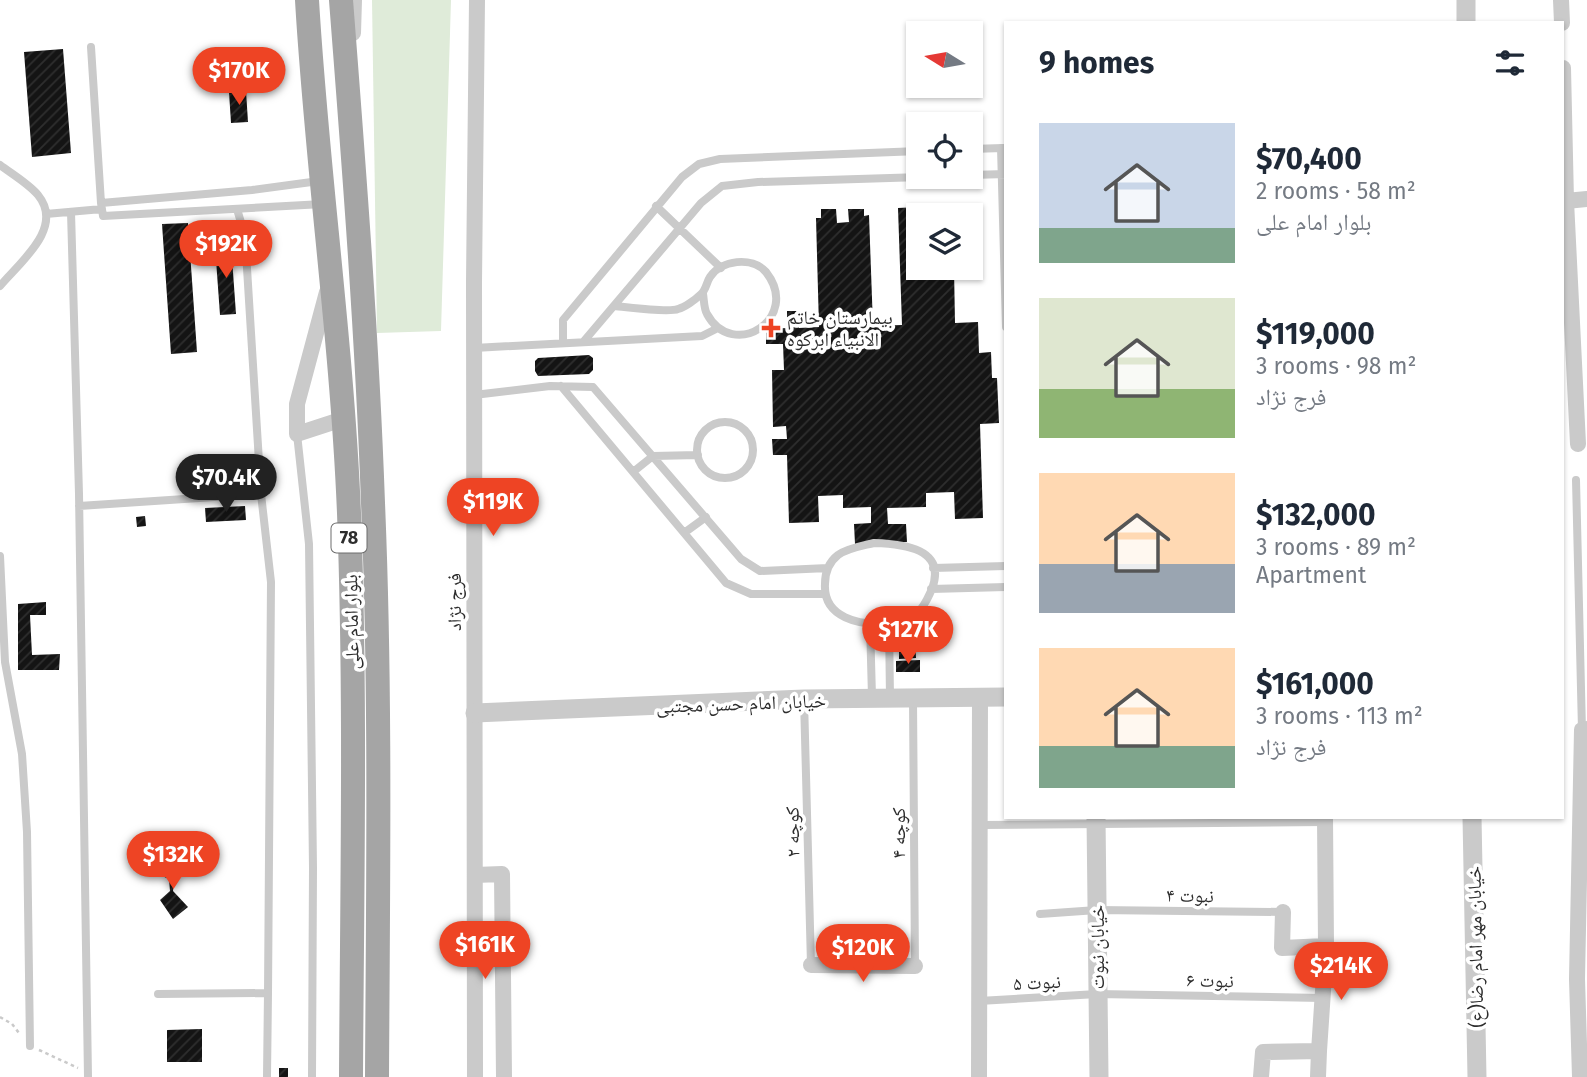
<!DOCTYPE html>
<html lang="en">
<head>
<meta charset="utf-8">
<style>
  body { margin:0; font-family:"Fira Sans","Noto Naskh Arabic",sans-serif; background:#f6f6f7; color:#1f2937; height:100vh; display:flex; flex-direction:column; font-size:26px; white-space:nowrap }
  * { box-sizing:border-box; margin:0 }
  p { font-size:23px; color:#747a83 }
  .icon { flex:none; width:38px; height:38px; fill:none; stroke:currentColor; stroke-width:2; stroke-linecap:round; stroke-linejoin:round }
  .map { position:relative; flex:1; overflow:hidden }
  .sheet { position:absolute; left:1004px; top:21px; width:560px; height:798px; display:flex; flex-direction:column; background:#fff; border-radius:0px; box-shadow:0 2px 5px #0004 }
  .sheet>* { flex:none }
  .needle { width:46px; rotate:281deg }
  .tools { position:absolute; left:906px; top:21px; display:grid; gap:14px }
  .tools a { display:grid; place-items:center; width:77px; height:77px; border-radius:0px; background:#fff; box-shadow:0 2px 5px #0004; font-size:35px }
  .price { position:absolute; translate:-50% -60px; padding:0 16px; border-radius:24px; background:#ee4424; color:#fff; font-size:23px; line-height:46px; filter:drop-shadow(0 2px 4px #0008) }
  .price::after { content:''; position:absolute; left:50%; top:42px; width:21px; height:16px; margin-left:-10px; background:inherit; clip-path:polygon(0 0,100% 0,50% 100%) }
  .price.on { background:#222; color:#fff }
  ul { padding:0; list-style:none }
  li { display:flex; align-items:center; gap:21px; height:175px; padding:0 35px }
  li span { display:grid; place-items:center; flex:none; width:196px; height:140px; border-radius:0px; color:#555 }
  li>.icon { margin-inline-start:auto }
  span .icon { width:84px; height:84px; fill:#fffc; stroke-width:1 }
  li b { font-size:30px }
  h2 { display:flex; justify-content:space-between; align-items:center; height:84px; padding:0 35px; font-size:30px }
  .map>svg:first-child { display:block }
</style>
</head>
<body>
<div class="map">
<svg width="1587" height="1077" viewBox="0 0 1587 1077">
  <defs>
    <pattern id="building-hatch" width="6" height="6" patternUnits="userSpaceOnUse" patternTransform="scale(1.75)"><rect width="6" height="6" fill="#141414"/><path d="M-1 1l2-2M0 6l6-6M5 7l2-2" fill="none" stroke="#2e2e2e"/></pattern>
  </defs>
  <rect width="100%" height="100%" fill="#fff"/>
  <path fill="#dfebd9" d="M372 0H451L441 331 377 333Z"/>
  <path fill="url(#building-hatch)" d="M63 49 71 153 32 157 24 52Z
    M246 91 248 122 231 123 229 92Z
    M952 206V215H931L930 207Z
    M918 207 919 268H954L955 323 978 322 979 353 991 352 992 378H997L999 423 980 424 983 518 955 519 954 492 926 493V507L887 508 888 524H906L907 542 855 544 854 524 871 523V507L843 508V495L818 496 819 522 789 523 787 455H773L772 439H787L786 426 773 427 772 370H784L783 344H766V329L787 328V311H798L799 328 819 327 816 218H821V209H836L837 223 849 222 848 209H864V216L869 215 873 326 902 325 898 208Z
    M188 223 197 352 171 354 162 224Z
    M231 244 236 314 220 315 215 246Z
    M589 355 593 358V370L589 374 538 376 535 371V361L538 358Z
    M245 506 246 520 206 522 205 508Z
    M145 516 146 526 137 527 136 517Z
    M46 602V615H30L32 655 60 654 59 670H18V604Z
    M915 639 916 658 899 659V640Z
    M920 660V672H896V661Z
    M171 860 183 869 174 883 173 891 188 907 173 919 160 900 170 891 169 879 160 875Z
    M202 1029V1062H167V1030Z
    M279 1068H288V1077H279Z"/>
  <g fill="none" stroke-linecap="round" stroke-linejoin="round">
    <path stroke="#cacaca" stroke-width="2.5" stroke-dasharray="3.5 3.5" stroke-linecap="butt" d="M0 1017 12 1024 19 1033
      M39 1050 78 1068"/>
    <path stroke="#cacaca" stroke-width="8" d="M91 47 101 203
      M1001 148 1006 327
      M971 149 1003 148
      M0 165C12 174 29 184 38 195 65 228 19 263 0 286
      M971 175 1006 174
      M319 181 252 190 101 203 103 216 323 204
      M656 206 721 268
      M237 209 245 236 261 494
      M71 212 79 494 88 1077
      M46 214 102 209
      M614 306C627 307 668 313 678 309 685 307 695 300 700 295 706 291 706 283 710 277 721 260 752 256 766 272 802 318 733 362 707 314 704 309 704 300 703 294
      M584 341 701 203 722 186 758 182 922 177
      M563 343V320L682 177 699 164 720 159 919 151
      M474 348 702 336 718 328
      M561 386 726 583 751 594H824
      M474 395 550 386 593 387 741 559 760 571 828 568
      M697 450a28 28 0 1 1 56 0a28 28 0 1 1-56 0Z
      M297 434 309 544 313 868 312 1077
      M633 472 653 456 698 455
      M1576 480 1582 730
      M79 506 261 494 271 582 268 993
      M684 533 706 517
      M874 543C903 544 947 548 932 589 928 597 925 606 918 612 912 619 898 622 888 623 860 626 823 618 825 584 825 573 829 562 838 555 848 548 862 546 874 543Z
      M0 556 5 662 22 754 27 832 30 1046
      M933 568 1006 566
      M931 589 1006 587
      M870 623 872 697
      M889 623 890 698
      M804 699 811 965
      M913 700 915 966
      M980 825 1325 822
      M1040 914 1097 910 1283 912
      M158 994 268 993 267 1077
      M979 1001 1097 994 1322 998"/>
    <path stroke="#cacaca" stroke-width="16" d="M1561 0 1562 23
      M353 33 354 0
      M1563 68 1566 201 1578 444
      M1566 201 1587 199
      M327 292 297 404V434L343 419
      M1325 817 1326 946
      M475 875 502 874 504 1077
      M811 965 915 966
      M475 1077 474 282 477 0
      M979 1077 980 698
      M1261 1077 1263 1052 1319 1051 1326 946 1282 948 1283 912
      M1318 1077 1319 1051
      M1580 1077 1577 979 1582 730 1587 729"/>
    <path stroke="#cacaca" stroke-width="19" d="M1466 0V23
      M475 713 804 699 1006 697
      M1096 817 1099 1077
      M1472 817 1477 1077"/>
    <path stroke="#a5a5a5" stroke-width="24" d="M307 0C317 171 342 341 349 513 356 701 352 889 351 1077
      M341 0C354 167 367 335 373 503 381 694 378 886 377 1077"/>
  </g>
  <path fill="#ee4424" stroke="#fff" stroke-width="2.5" d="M767.5 317.5h7v7h7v7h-7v7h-7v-7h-7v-7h7z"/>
  <g text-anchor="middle" stroke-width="7" stroke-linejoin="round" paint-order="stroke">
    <rect fill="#fff" stroke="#6c6c6c" stroke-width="2" x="331.5" y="523.5" width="35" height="29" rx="5"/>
    <g font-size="18" font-weight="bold" fill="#2d2d2d">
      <text x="349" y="544">78</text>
    </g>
    <g font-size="19" fill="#2d2d2d" stroke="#fff" text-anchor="start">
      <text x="787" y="324">بیمارستان خاتم<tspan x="787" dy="22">الانبیاء ابرکوه</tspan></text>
    </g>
    <g font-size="19" fill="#2d2d2d" stroke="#fff">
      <text transform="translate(454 602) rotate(-90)" y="7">فرج نژاد</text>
      <text transform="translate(351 622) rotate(-91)" y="7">بلوار امام علی</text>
      <text transform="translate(741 703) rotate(-2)" y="7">خیابان امام حسن مجتبی</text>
      <text transform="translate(792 832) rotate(-91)" y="7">کوچه ۲</text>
      <text transform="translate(898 833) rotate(-90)" y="7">کوچه ۴</text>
      <text transform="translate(1190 895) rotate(1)" y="7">نبوت ۴</text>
      <text transform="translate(1097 947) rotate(-90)" y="7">خیابان نبوت</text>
      <text transform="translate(1475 947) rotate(-91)" y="7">خیابان مهر امام رضا(ع)</text>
      <text transform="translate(1210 980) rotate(1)" y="7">نبوت ۶</text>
      <text transform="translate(1037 982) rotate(-3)" y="7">نبوت ۵</text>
    </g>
  </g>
</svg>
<div class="tools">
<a><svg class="needle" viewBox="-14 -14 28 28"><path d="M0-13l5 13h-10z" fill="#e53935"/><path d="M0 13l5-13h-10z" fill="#747a83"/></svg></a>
<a><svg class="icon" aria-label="locate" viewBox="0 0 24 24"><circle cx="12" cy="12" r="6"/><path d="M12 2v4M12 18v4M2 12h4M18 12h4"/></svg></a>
<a><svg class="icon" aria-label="layers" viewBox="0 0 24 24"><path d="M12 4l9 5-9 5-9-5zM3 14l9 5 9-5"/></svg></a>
</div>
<b class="price" style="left:239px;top:107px">$170K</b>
<b class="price" style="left:226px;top:280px">$192K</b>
<b class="price on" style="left:226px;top:514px">$70.4K</b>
<b class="price" style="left:493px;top:538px">$119K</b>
<b class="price" style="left:908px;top:666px">$127K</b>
<b class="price" style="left:173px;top:891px">$132K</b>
<b class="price" style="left:485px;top:981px">$161K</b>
<b class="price" style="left:863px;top:984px">$120K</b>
<b class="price" style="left:1341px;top:1002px">$214K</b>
<section class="sheet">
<h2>9 homes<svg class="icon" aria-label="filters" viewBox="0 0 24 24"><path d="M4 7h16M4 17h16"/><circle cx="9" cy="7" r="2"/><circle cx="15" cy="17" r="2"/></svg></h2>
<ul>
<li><span style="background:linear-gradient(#c9d6e8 75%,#7fa58c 0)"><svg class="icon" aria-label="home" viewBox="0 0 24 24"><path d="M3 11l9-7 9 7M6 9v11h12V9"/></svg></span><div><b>$70,400</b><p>2 rooms · 58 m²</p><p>بلوار امام علی</p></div></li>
<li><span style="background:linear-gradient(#dfe7d0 65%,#8fb573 0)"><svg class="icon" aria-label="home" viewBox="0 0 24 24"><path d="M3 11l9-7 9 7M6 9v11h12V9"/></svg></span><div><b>$119,000</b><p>3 rooms · 98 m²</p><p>فرج نژاد</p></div></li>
<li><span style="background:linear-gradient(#ffd9b3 65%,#9aa5b1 0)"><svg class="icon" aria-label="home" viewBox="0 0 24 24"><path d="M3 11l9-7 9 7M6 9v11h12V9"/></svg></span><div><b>$132,000</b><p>3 rooms · 89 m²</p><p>Apartment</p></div></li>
<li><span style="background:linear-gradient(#ffd9b3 70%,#7fa58c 0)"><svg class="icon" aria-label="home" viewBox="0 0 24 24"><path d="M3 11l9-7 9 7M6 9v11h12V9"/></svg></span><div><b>$161,000</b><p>3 rooms · 113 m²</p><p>فرج نژاد</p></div></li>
</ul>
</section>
</div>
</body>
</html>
